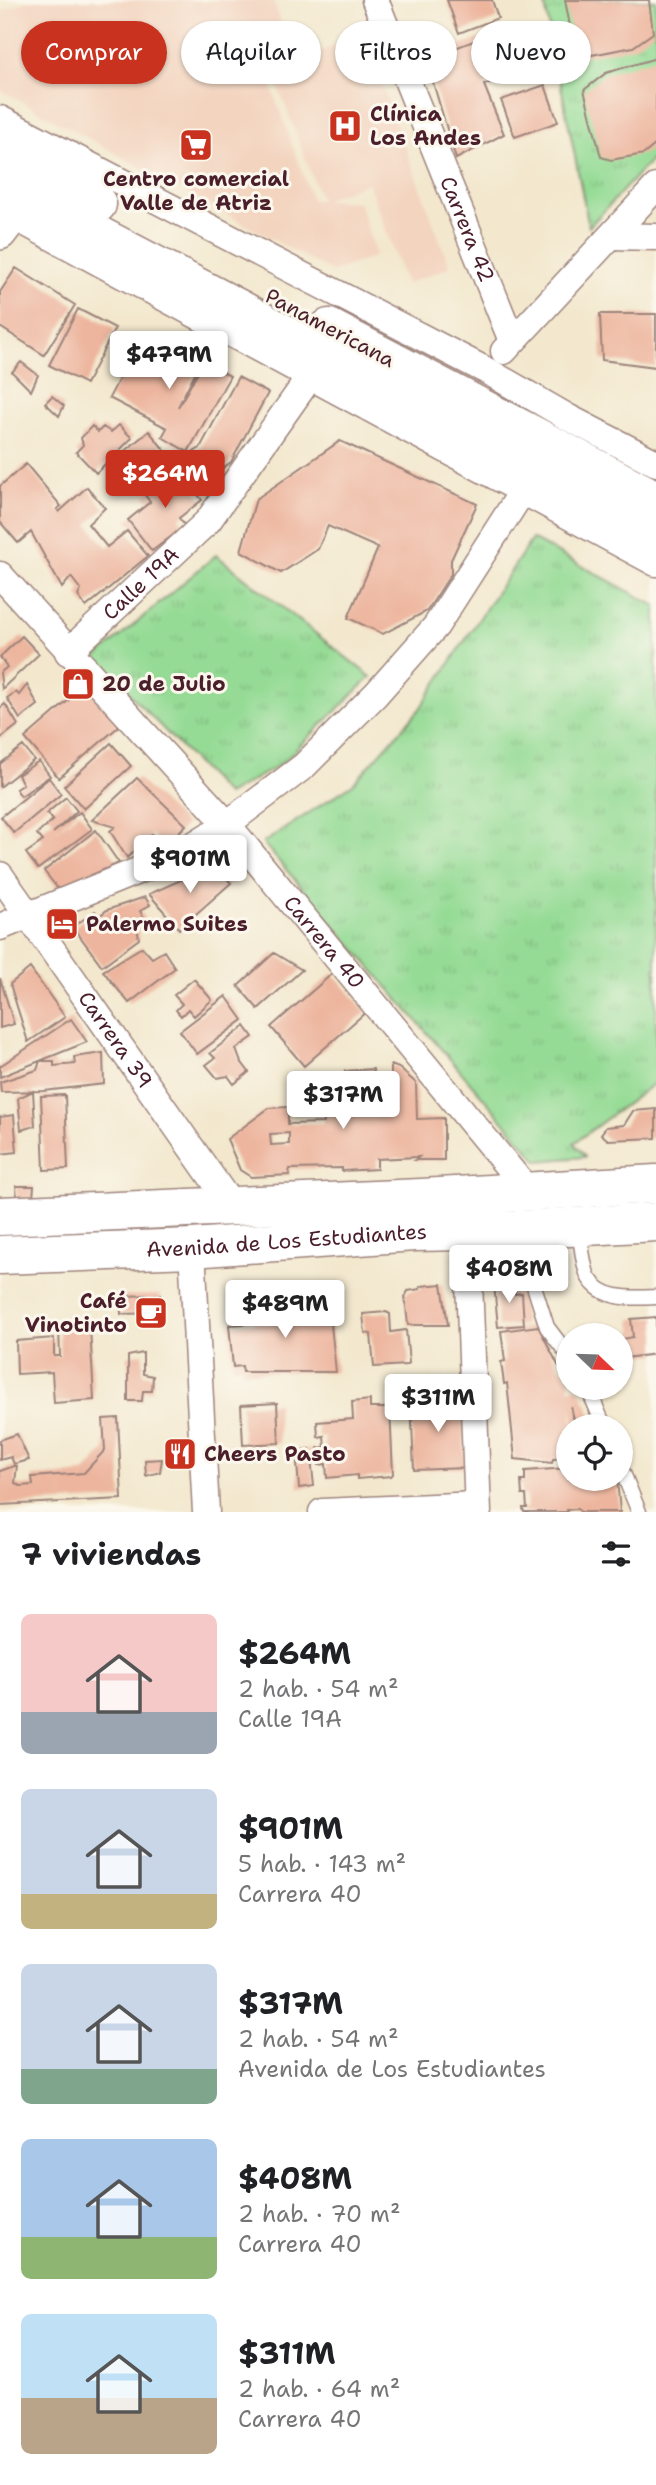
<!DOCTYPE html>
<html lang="es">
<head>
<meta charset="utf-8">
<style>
  body { margin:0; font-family:"Shantell Sans",sans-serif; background:#f2f2f2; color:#202124; height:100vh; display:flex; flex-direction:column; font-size:26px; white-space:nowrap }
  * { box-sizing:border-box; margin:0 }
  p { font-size:23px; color:#757577 }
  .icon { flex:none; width:38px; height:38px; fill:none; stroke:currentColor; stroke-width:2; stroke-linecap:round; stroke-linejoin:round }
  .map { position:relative; height:1512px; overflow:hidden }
  .drawer { display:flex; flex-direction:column; background:#fff; flex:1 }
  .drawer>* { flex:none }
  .guide { position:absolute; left:21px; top:21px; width:614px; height:63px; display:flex; gap:14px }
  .needle { width:46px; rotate:113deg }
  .fabs { position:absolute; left:556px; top:1323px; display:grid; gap:14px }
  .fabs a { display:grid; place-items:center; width:77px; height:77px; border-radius:50%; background:#fff; box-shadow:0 2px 5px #0004; font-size:35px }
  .price { position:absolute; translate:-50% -60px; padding:0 16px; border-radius:7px; background:#fff; color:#222; font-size:23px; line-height:46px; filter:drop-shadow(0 2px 4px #0008) }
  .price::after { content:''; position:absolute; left:50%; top:42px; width:21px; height:16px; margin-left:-10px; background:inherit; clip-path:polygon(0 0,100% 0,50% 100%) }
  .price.selected { background:#c8321e; color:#fff }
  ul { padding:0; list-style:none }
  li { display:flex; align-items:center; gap:21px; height:175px; padding:0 21px }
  li span { display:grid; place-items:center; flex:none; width:196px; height:140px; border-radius:10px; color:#555 }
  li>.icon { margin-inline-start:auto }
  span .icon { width:84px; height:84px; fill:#fffc; stroke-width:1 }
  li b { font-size:30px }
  h2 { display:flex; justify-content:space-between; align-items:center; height:84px; padding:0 21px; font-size:30px }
  .chip { padding:0 24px; border-radius:32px; background:#fff; box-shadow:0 2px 5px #0004; font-size:24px; line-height:63px }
  .chip.selected { background:#c8321e; color:#fff }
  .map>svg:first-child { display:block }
</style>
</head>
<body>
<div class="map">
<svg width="656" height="1512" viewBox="0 0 656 1512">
  <defs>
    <pattern id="grass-tufts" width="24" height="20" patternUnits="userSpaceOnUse" patternTransform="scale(1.75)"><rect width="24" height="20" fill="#95db95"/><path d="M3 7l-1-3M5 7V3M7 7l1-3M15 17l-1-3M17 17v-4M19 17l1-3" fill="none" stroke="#82bc81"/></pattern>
  </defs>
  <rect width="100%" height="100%" fill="#fbf7ec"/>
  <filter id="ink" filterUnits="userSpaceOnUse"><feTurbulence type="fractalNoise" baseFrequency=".0143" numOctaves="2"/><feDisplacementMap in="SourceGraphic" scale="14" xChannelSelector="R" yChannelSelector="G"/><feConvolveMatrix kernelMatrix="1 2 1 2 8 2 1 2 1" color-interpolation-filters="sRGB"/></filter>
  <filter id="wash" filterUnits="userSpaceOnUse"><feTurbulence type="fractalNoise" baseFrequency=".00686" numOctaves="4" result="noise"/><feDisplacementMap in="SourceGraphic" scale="28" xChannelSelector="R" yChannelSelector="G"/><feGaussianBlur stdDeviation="1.57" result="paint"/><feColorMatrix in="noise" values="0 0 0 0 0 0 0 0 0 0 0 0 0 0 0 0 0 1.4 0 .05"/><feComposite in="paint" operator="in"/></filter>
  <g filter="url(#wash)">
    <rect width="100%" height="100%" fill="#f3e8ce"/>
    <path fill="#f3d4bf" d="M30 0H199L201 3 211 0H273L291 51 265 69 312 200H321L272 70 363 35 450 267 406 284 368 183 323 200 359 202 376 256 332 272 0 90V12Z"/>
    <path fill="url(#grass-tufts)" stroke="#707d60" stroke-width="2" d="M544 0H656V155L589 227Z
      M532 539 656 606V1082L574 1143 585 1157 538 1161 263 843 353 784 419 710Z
      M216 555 371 677 281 764 227 795 95 658Z"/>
    <g id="blocks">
      <path fill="#edb59e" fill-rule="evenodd" d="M447 0H492L498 18 459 33Z
        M565 0H649L653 33 633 47 576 58Z
        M497 32 515 73 484 85 504 134 456 159 426 59Z
        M656 58V144L644 154 611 160 601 157 584 90 606 73Z
        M545 85 558 122 515 137 501 100Z
        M16 268 75 305 44 355 0 327V292Z
        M78 309 115 328 86 384 49 365Z
        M600 314H656V367L602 360Z
        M141 337 198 367 178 407 204 362 230 376 188 452 162 437 167 428 109 398Z
        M21 362 38 375 31 391 12 372Z
        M238 377 268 393 231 462 217 472 186 457 200 448Z
        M52 396 64 406 59 416 45 403Z
        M119 425 132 438 96 473 76 452 83 445 81 438 92 426 98 432 103 427 111 432Z
        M149 431 174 462 151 482 125 451Z
        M340 441 477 504 451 560V574L427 611 383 634 348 618 378 548 328 526 318 549 281 573 241 551 256 499Z
        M26 464 61 506 57 509 59 512 87 487 105 508 88 524 107 547 127 531 148 556 86 607 78 596 81 590 71 577 62 588 31 532 18 543 0 522V486Z
        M178 469 202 500 179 518 185 526 152 551 128 520 150 502 145 495Z
        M22 636 39 654 2 689 0 673 7 667 0 657Z
        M27 685 38 705 20 719 7 698 16 692 19 695Z
        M96 692 119 717 118 727 59 778 25 738 77 693Z
        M5 704 18 725 0 739V708Z
        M111 743 131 766 84 809 64 786Z
        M23 746 34 760 0 787V764Z
        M39 761 50 776 21 796 16 789 23 784 18 775Z
        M49 778 61 794 14 833 1 817Z
        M137 778 186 825 164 847 152 834 127 858 110 831 115 827 92 820Z
        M66 797 77 811 53 833 80 812 92 829 38 869 26 853 43 841 37 834 53 820 47 813Z
        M96 830 119 863 59 890 44 871Z
        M215 865 231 883 179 929 149 894Z
        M145 897 150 905 140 911 144 918 137 927 139 939 102 966 73 927 95 911 99 916 107 910Z
        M142 947 152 958 164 951 175 968 129 1003 103 971Z
        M274 953 302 970 258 1009 238 986Z
        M30 968 65 1017 28 1042 10 984Z
        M333 973 366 1012 304 1066 271 1027Z
        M0 978 14 1024 0 1028Z
        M194 979 212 1000 194 1016 188 1009 181 1016 176 1010 182 1004 174 995Z
        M226 996 243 1020 197 1054 180 1031Z
        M71 1019 87 1042 0 1077V1066Z
        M245 1026 253 1037 236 1049 240 1060 249 1072 234 1084 228 1076 217 1078 206 1065 215 1058 210 1053Z
        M103 1053 104 1084 44 1091 1 1092 0 1082 37 1070 40 1061H54V1066L75 1064 74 1057Z
        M391 1065 399 1068 416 1083 417 1119 444 1118V1160H415L419 1157 377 1159V1169L342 1171V1168L289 1169 290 1175 251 1177 240 1170 227 1139 269 1108 288 1107V1124L324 1123 323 1099 354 1096 353 1088 346 1085 345 1071 373 1069 374 1080 391 1079ZM289 1133V1144L271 1145 270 1134Z
        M33 1091 35 1126 21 1130 18 1098Z
        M65 1095 68 1169 44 1170 41 1096Z
        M656 1109V1138L608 1140 601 1134 606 1127 624 1125 633 1111Z
        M14 1115 17 1152 0 1154V1117Z
        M16 1186H34L33 1198 17 1199Z
        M514 1282 515 1294 522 1293 524 1325 498 1327 494 1284Z
        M442 1284 448 1325H408L405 1297 408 1291 420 1289 421 1286Z
        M160 1295V1313L121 1314 120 1296Z
        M270 1302H296L299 1308 329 1306 336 1372H243L242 1366 233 1367 229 1325 254 1323V1309H270Z
        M386 1312 390 1314 391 1332 406 1330 409 1363 407 1365 374 1367 371 1334 365 1333 363 1314Z
        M656 1317V1354L624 1358 623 1339 633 1337 631 1319Z
        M90 1326 94 1400 54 1403 52 1372 17 1374 16 1341 54 1338V1356H60L59 1328Z
        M538 1326 558 1365 569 1378V1388H578L588 1406 593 1426H576L571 1407 573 1426H569V1458L553 1459 552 1463 515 1459 507 1383 504 1384 501 1362 505 1361 501 1331Z
        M143 1353V1374L153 1376 152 1391H143L142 1401H128V1356Z
        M463 1398 465 1468 414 1470 411 1401Z
        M370 1400V1408H390L393 1474 391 1476 357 1479V1475L327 1478 326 1464 319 1465 318 1448 325 1447 324 1436 318 1437 317 1422 353 1419 352 1402Z
        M277 1403 279 1443 243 1445 241 1405Z
        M118 1418 122 1499 0 1505V1471L17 1465 15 1483 20 1486 33 1485 32 1477 84 1473 105 1450 103 1419Z
        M17 1434 29 1460 14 1464 11 1457 0 1460V1440Z
        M310 1449 314 1486 299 1488 296 1451Z
        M162 1459 160 1472 146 1476 145 1460Z
        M569 1468V1479H617L620 1512H581L577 1509 567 1510V1512H524L523 1508H527L526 1495H522L521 1481H525V1471Z"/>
    </g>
  </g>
  <g filter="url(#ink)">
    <use href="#blocks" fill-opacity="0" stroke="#9e847c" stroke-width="2"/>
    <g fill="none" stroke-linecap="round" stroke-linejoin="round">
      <defs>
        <path id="service" d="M579 1229C581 1241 583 1268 589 1278 603 1301 633 1298 656 1297
          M517 1232 547 1327 569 1356
          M588 1388 604 1426
          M621 1468 639 1512"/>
        <g id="minor">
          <path id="s1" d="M375 0 512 341"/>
          <path d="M0 119 489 372 569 418 656 463"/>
          <path d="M0 209 656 563"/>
          <path d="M611 236 656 237"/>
          <path d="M504 351 656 187"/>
          <path id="s2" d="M0 575 227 824 528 1191"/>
          <path id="s3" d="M68 652 208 521 310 377"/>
          <path id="s4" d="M0 875 232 1206"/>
          <path d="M0 927 179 854 227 824 304 766 376 694 436 626 522 492"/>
          <path d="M467 1229 478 1512"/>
          <path d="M192 1248 206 1512"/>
          <path d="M322 1512 477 1505"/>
        </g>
        <path id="tertiary" d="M0 233 13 216"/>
        <g id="secondary">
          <path d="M0 1216 421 1198 656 1184"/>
          <path id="s5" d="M0 1255 192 1248 414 1232 516 1230 656 1222"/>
        </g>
        <path id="primary" d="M0 152 97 204
          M0 184 241 310 656 536
          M329 328 656 500"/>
      </defs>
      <use href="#service" stroke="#9e847c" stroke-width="17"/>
      <use href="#minor" stroke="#9e847c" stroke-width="29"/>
      <use href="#tertiary" stroke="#9e847c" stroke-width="36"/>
      <use href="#secondary" stroke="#9e847c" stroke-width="41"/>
      <use href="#primary" stroke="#9e847c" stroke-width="41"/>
      <use href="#service" stroke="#fff" stroke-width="14"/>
      <use href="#minor" stroke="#fff" stroke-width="26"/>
      <use href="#tertiary" stroke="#fff" stroke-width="33"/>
      <use href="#secondary" stroke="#fff" stroke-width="38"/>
      <use href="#primary" stroke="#fff" stroke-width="38"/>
    </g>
  </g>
  <defs>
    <symbol id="hospital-square" viewBox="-11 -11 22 22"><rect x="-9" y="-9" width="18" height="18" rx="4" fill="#c8321e" stroke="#fbf7ec"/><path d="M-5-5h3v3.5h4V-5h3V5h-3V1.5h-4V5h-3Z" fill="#fff"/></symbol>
    <symbol id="supermarket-square" viewBox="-11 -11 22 22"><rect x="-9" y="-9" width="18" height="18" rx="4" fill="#c8321e" stroke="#fbf7ec"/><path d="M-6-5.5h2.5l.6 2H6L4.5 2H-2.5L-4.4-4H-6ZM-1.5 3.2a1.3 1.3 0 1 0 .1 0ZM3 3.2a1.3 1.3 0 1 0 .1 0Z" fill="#fff"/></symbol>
    <symbol id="shop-square" viewBox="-11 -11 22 22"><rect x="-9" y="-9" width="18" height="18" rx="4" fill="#c8321e" stroke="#fbf7ec"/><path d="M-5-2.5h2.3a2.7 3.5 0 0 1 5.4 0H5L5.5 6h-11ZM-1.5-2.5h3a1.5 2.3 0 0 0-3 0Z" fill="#fff"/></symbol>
    <symbol id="hotel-square" viewBox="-11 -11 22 22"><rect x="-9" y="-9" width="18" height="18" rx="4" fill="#c8321e" stroke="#fbf7ec"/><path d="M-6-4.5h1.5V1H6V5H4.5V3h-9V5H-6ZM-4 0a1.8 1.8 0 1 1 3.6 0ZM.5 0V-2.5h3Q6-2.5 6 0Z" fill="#fff"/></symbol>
    <symbol id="cafe-square" viewBox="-11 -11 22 22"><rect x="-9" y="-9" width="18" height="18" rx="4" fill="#c8321e" stroke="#fbf7ec"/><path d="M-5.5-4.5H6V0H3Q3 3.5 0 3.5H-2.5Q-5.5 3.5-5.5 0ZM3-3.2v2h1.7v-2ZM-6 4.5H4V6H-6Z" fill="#fff"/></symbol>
    <symbol id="restaurant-square" viewBox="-11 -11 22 22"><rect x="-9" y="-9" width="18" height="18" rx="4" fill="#c8321e" stroke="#fbf7ec"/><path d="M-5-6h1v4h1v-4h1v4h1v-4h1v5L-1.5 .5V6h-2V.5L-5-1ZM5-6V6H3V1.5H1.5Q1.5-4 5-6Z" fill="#fff"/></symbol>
  </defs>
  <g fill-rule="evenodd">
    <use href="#hospital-square" x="326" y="107" width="38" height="38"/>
    <use href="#supermarket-square" x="177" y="126" width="38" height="38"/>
    <use href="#shop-square" x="59" y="665" width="38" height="38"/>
    <use href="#hotel-square" x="43" y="905" width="38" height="38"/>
    <use href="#cafe-square" x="132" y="1294" width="38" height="38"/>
    <use href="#restaurant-square" x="161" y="1435" width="38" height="38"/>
  </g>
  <g text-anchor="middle" stroke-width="6" stroke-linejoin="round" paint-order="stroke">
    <g font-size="21" font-weight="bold" fill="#4a1f2b" stroke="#fbf7ec" text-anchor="start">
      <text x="370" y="121">Clínica<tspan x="370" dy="24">Los Andes</tspan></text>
      <text x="196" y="186" text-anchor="middle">Centro comercial<tspan x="196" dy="24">Valle de Atriz</tspan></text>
      <text x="102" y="691">20 de Julio</text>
      <text x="86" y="931">Palermo Suites</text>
      <text x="127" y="1308" text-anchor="end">Café<tspan x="127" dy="24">Vinotinto</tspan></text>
      <text x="204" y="1461">Cheers Pasto</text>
    </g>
    <g font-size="21" fill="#4a1f2b" stroke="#fbf7ec">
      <text dy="7" stroke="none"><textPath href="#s1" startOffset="247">Carrera 42</textPath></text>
      <text transform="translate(330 328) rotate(28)" y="7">Panamericana</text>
      <text dy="7" stroke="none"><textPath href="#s3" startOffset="100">Calle 19A</textPath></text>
      <text dy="7" stroke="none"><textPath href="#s2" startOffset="490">Carrera 40</textPath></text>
      <text dy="7" stroke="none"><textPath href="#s4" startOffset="201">Carrera 39</textPath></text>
      <text dy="7" stroke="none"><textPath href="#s5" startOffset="287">Avenida de Los Estudiantes</textPath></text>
    </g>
  </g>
</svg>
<div class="fabs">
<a><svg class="needle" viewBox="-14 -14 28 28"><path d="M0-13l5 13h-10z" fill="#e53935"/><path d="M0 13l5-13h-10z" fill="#757577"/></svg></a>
<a><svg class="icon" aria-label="locate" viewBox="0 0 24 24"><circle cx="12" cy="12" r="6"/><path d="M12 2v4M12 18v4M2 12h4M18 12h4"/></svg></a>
</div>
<b class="price" style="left:169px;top:391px">$479M</b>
<b class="price selected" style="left:165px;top:510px">$264M</b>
<b class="price" style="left:190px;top:895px">$901M</b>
<b class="price" style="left:343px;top:1131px">$317M</b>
<b class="price" style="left:509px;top:1305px">$408M</b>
<b class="price" style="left:285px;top:1340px">$489M</b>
<b class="price" style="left:438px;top:1434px">$311M</b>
<div class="guide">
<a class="chip selected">Comprar</a>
<a class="chip">Alquilar</a>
<a class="chip">Filtros</a>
<a class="chip">Nuevo</a>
</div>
</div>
<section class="drawer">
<h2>7 viviendas<svg class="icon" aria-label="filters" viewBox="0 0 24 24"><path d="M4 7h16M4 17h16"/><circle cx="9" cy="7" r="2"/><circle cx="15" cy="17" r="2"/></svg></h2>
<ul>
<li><span style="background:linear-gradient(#f6c9c9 70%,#9aa5b1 0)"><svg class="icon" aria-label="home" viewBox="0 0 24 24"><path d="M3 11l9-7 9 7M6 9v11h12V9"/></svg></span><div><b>$264M</b><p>2 hab. · 54 m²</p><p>Calle 19A</p></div></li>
<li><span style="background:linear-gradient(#c9d6e8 75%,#c2b280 0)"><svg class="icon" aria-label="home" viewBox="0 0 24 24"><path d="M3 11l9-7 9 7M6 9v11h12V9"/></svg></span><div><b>$901M</b><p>5 hab. · 143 m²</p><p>Carrera 40</p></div></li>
<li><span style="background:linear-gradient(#c9d6e8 75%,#7fa58c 0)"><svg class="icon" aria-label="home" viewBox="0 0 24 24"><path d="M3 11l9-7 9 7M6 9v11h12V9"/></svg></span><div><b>$317M</b><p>2 hab. · 54 m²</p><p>Avenida de Los Estudiantes</p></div></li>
<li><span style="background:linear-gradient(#a9c7e8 70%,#8fb573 0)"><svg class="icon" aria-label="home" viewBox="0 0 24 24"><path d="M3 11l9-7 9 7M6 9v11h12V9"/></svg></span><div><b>$408M</b><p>2 hab. · 70 m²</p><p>Carrera 40</p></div></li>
<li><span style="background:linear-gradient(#bfe0f5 60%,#b9a48a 0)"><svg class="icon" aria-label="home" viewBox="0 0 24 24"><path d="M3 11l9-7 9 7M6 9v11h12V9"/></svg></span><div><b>$311M</b><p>2 hab. · 64 m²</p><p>Carrera 40</p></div></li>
</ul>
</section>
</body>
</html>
